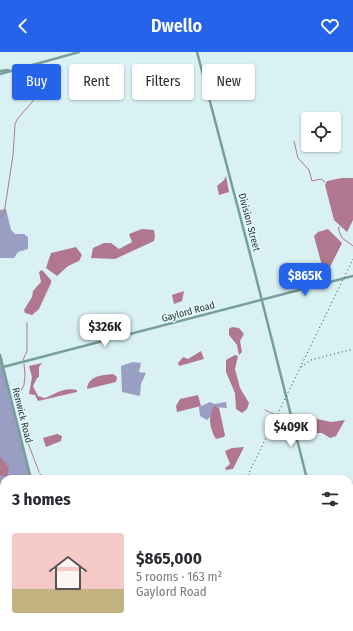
<!DOCTYPE html>
<html lang="en">
<head>
<meta charset="utf-8">
<style>
  body { margin:0; font-family:"Fira Sans Condensed",sans-serif; background:#f2f2f3; color:#2b2b33; height:100vh; display:flex; flex-direction:column; font-size:15px; white-space:nowrap }
  * { box-sizing:border-box; margin:0 }
  p { font-size:13px; color:#7c7c81 }
  .icon { flex:none; width:22px; height:22px; fill:none; stroke:currentColor; stroke-width:2; stroke-linecap:round; stroke-linejoin:round }
  .map { position:relative; flex:1; overflow:hidden }
  .drawer { position:absolute; left:0px; top:423px; width:353px; height:156px; display:flex; flex-direction:column; background:#fff; border-radius:12px 12px 0 0; box-shadow:0 1px 3px #0004 }
  .drawer>* { flex:none }
  .top-card { position:absolute; left:12px; top:12px; width:329px; height:36px; display:flex; gap:8px }
  .buttons { position:absolute; left:301px; top:60px; display:grid; gap:8px }
  .buttons a { display:grid; place-items:center; width:40px; height:40px; border-radius:4px; background:#fff; box-shadow:0 1px 3px #0004; font-size:20px }
  .price { position:absolute; translate:-50% -34px; padding:0 9px; border-radius:8px; background:#fff; color:#222; font-size:13px; line-height:26px; filter:drop-shadow(0 1px 2px #0008) }
  .price::after { content:''; position:absolute; left:50%; top:24px; width:12px; height:9px; margin-left:-6px; background:inherit; clip-path:polygon(0 0,100% 0,50% 100%) }
  .price.on { background:#2563eb; color:#fff }
  ul { padding:0; list-style:none }
  li { display:flex; align-items:center; gap:12px; height:100px; padding:0 12px }
  li+li { border-top:1px solid #e1e1e2 }
  li span { display:grid; place-items:center; flex:none; width:112px; height:80px; border-radius:4px; color:#555 }
  li>.icon { margin-inline-start:auto }
  span .icon { width:48px; height:48px; fill:#fffc; stroke-width:1 }
  li b { font-size:17px }
  h2 { display:flex; justify-content:space-between; align-items:center; height:48px; padding:0 12px; font-size:17px }
  .chip { padding:0 14px; border-radius:4px; background:#fff; box-shadow:0 1px 3px #0004; font-size:14px; line-height:36px }
  .chip.on { background:#2563eb; color:#fff }
  header { display:flex; justify-content:space-between; align-items:center; height:52px; padding:0 12px; background:#2563eb; color:#fff; font-size:18px; font-weight:600 }
  .map>svg:first-child { display:block }
</style>
</head>
<body>
<header><svg class="icon" aria-label="back" viewBox="0 0 24 24"><path d="M15 5l-7 7 7 7"/></svg>Dwello<svg class="icon" aria-label="heart" viewBox="0 0 24 24"><path d="M12 20l-8-8c-3-5 5-10 8-4 3-6 11-1 8 4z"/></svg></header>
<div class="map">
<svg width="353" height="579" viewBox="0 0 353 579">
  <rect width="100%" height="100%" fill="#daf1f3"/>
  <path fill="#999ec3" d="M6 157 11 178 15 182H24L28 185V197L18 200 14 206H0V158Z
    M0 302 32 427H4V437L0 438Z
    M133 310 141 311 139 320 146 321 141 332 140 344 122 340 121 314Z
    M210 350 214 352 226 350 227 356 213 355V362L207 368 200 364 199 355Z"/>
  <path fill="#b17790" d="M226 124 229 140 219 143 217 134 224 128Z
    M342 126H353V168L347 180 334 168 325 133 327 129Z
    M142 177 154 178 155 185 154 189 115 207 91 206 93 196 104 191H111L119 197 132 190 129 182Z
    M328 177 342 191 325 225 314 184 318 180Z
    M76 195 82 203 79 209 68 214 57 224 46 216 51 201Z
    M42 218 51 228V231L39 257 32 263 25 261 24 258 32 245 33 239 41 230 39 220Z
    M184 239 182 249 174 252 172 243Z
    M232 275 239 276 244 282 240 289 242 300 239 303 237 293 229 283V277Z
    M201 299 204 307 179 314 178 311 183 305 188 307Z
    M235 303 238 304 235 317 240 336 249 351 247 357 242 361 236 357 235 341 226 320V308Z
    M42 311 39 315V325L37 326 33 334 38 344 45 346C57 341 64 335 77 338V340L38 349 35 343 29 342 32 325 29 314Z
    M113 322 117 325 116 330 87 337C88 324 102 323 113 322Z
    M198 343 201 354 177 360 176 354 180 347Z
    M215 354 219 356 225 383 224 385 216 387C213 383 210 374 210 368 210 363 213 362 212 356Z
    M299 363 331 370 345 368 336 384 330 386 322 381H299L296 365Z
    M57 382 62 384 61 389 46 395 43 386Z
    M244 395 233 417 226 418 225 416 230 412 225 399 232 396Z
    M0 404 9 416 7 425 0 423Z
    M4 468V561H1L0 470Z"/>
  <g fill="none" stroke-linecap="round" stroke-linejoin="round">
    <path stroke="#b17790" stroke-width="1" d="M31 16 34 25V46
      M294 89 298 106 309 118 312 129 321 127 325 130
      M0 165 4 162 13 103 15 72 18 66 34 48
      M340 175 338 176 342 186 353 194
      M23 308 27 299V271
      M24 312 25 323 24 333 15 349 22 375 39 420
      M265 358 276 363
      M278 364 290 367
      M13 369 15 368
      M40 422 43 427
      M100 579H101
      M103 579 128 575 134 579"/>
    <path stroke="#769f9b" stroke-width="2.5" d="M197 0 255 221 307 427
      M0 19 8 18
      M0 22 79 0
      M0 303 31 427
      M3 315 353 224
      M41 579 54 575"/>
    <path stroke="#577a75" stroke-width="3.5" d="M349 474 353 467"/>
    <path stroke="#3d5854" stroke-width="4" d="M207 575 218 579
      M221 575 238 579
      M282 575 295 579
      M74 578 88 575
      M60 579 77 575
      M239 579 258 575"/>
    <path stroke="#273735" stroke-width="1" stroke-dasharray="1 3" stroke-linecap="butt" d="M301 315 311 308 353 297
      M246 427 353 207
      M173 579 175 575"/>
    <path stroke="#769f9b" stroke-width="2.5" d="M68 575 69 579"/>
  </g>
  <g text-anchor="middle" stroke-width="3" stroke-linejoin="round" paint-order="stroke">
    <g font-size="10" fill="#273735" stroke="#e6f9fa">
      <text transform="translate(250 170) rotate(75)" y="4">Division Street</text>
      <text transform="translate(188 259) rotate(-15)" y="4">Gaylord Road</text>
      <text transform="translate(23 363) rotate(76)" y="4">Renwick Road</text>
    </g>
  </g>
</svg>
<div class="buttons">
<a><svg class="icon" aria-label="locate" viewBox="0 0 24 24"><circle cx="12" cy="12" r="6"/><path d="M12 2v4M12 18v4M2 12h4M18 12h4"/></svg></a>
</div>
<b class="price on" style="left:305px;top:245px">$865K</b>
<b class="price" style="left:105px;top:296px">$326K</b>
<b class="price" style="left:291px;top:396px">$409K</b>
<div class="top-card">
<a class="chip on">Buy</a>
<a class="chip">Rent</a>
<a class="chip">Filters</a>
<a class="chip">New</a>
</div>
<section class="drawer">
<h2>3 homes<svg class="icon" aria-label="filters" viewBox="0 0 24 24"><path d="M4 7h16M4 17h16"/><circle cx="9" cy="7" r="2"/><circle cx="15" cy="17" r="2"/></svg></h2>
<ul>
<li><span style="background:linear-gradient(#f6c9c9 70%,#c2b280 0)"><svg class="icon" aria-label="home" viewBox="0 0 24 24"><path d="M3 11l9-7 9 7M6 9v11h12V9"/></svg></span><div><b>$865,000</b><p>5 rooms · 163 m²</p><p>Gaylord Road</p></div></li>
</ul>
</section>
</div>
</body>
</html>
